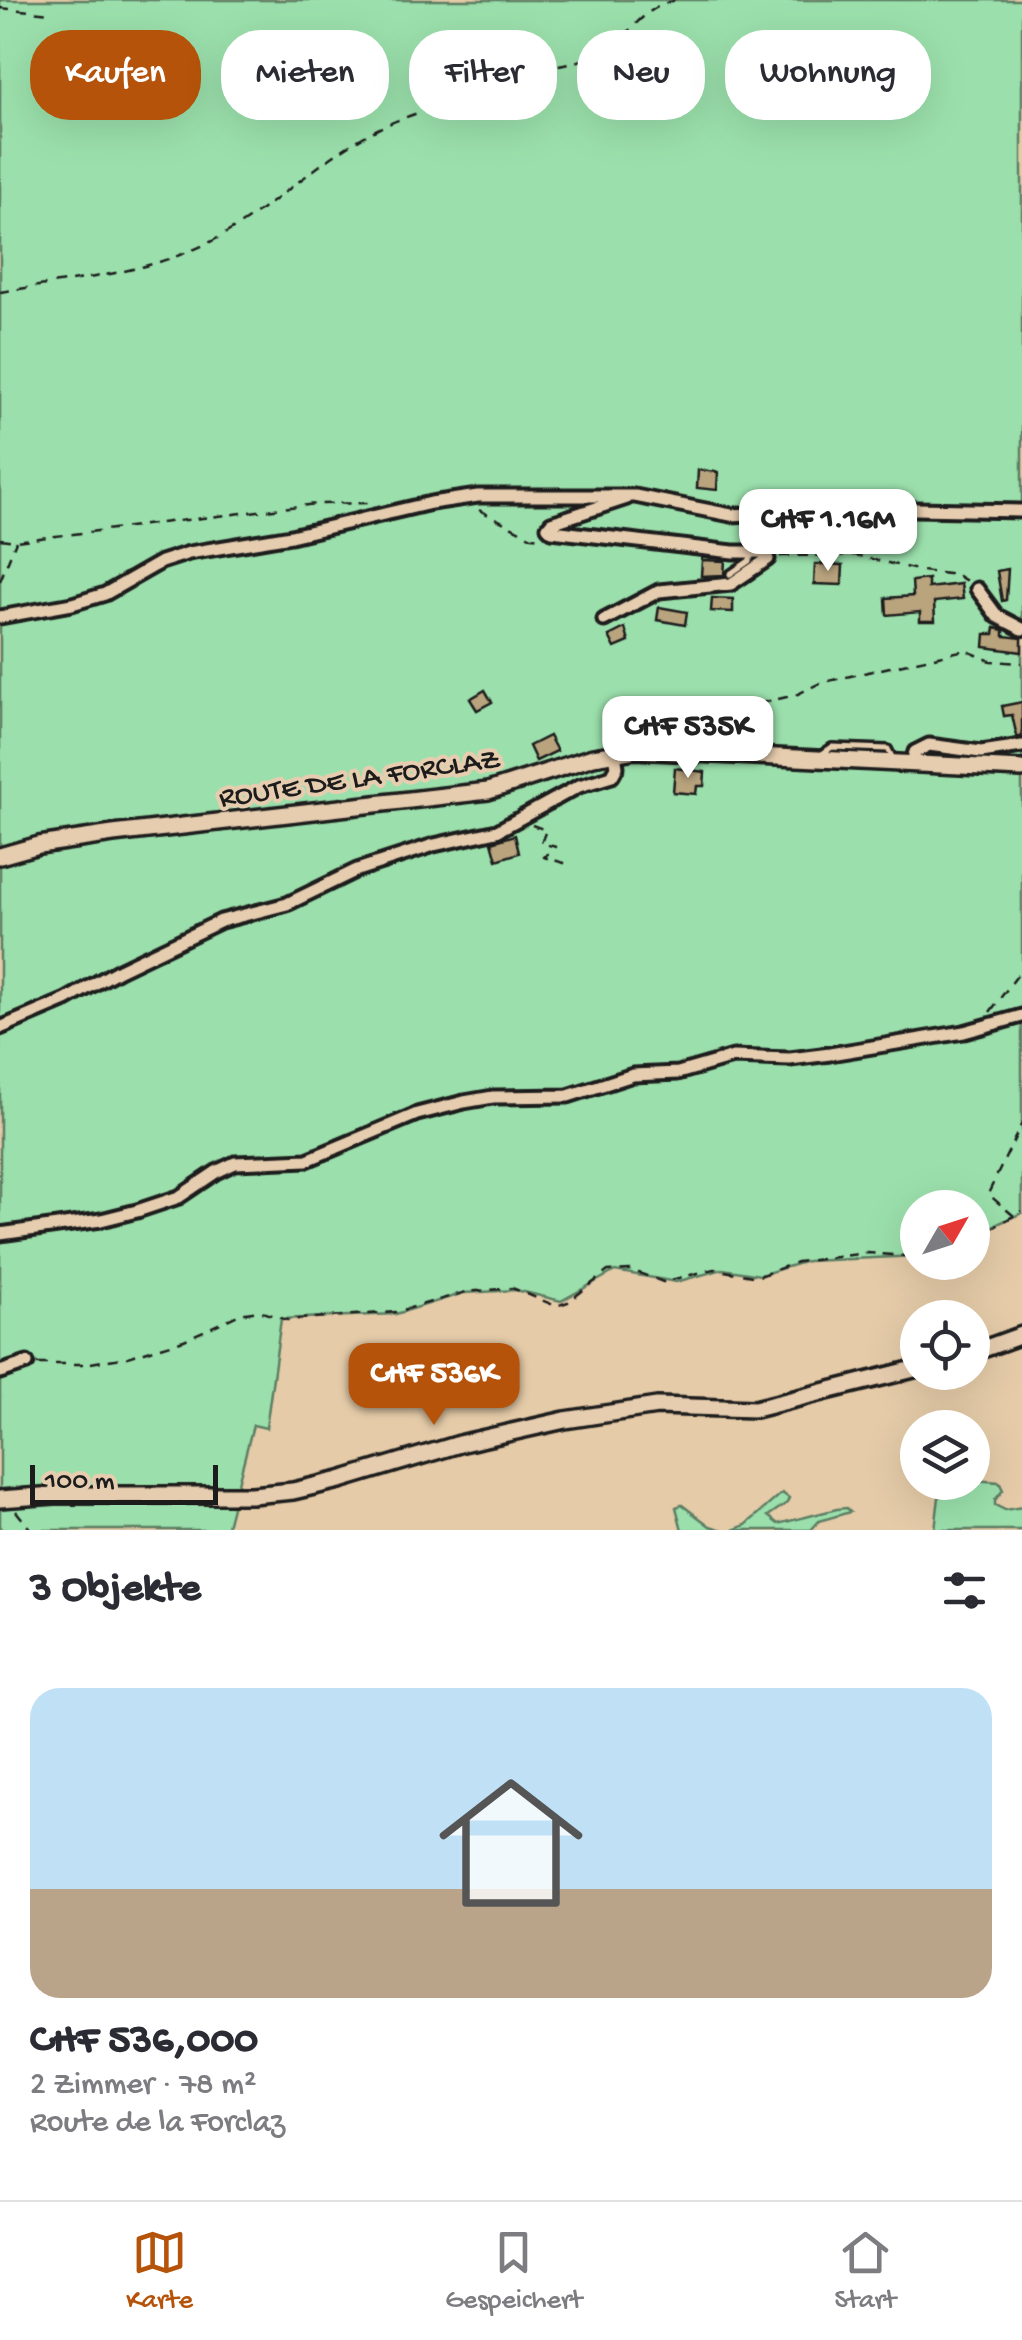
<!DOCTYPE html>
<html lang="de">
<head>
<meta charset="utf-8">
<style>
  body { margin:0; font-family:"Gochi Hand",sans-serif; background:#f2f2f3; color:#2b2b33; height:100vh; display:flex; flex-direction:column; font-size:38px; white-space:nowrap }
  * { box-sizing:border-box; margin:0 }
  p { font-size:32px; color:#7c7c81 }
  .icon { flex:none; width:55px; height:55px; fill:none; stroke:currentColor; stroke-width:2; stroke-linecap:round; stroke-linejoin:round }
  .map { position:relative; height:1530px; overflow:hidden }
  .details { display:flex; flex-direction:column; background:#fff; flex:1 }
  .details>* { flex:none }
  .hud { position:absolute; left:30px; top:30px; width:962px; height:90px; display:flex; gap:20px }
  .needle { width:65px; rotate:51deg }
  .buttons { position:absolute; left:900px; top:1190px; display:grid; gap:20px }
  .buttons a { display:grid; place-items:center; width:90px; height:90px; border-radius:50%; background:#fff; box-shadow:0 10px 40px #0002; font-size:50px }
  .scale { position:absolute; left:30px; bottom:25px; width:188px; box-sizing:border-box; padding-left:10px; border:5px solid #1c1c1c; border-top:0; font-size:28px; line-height:35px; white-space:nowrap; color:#1c1c1c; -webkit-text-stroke:8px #e7cdaf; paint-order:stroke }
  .price { position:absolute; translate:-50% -85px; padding:0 22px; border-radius:20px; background:#fff; color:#222; font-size:32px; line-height:65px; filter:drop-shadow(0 2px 5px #0008) }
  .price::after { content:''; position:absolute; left:50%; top:60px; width:30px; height:22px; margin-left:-15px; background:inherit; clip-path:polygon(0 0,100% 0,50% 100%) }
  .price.current { background:#b45309; color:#fff }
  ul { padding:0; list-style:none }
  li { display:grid; align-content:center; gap:20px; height:530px; padding:0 30px }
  li span { display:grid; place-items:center; height:310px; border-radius:30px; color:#555 }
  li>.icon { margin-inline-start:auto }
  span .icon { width:180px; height:180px; fill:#fffc; stroke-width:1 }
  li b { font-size:42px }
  h2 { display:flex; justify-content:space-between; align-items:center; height:120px; padding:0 30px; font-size:42px }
  .pill { padding:0 35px; border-radius:40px; background:#fff; box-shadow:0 10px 40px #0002; font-size:35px; line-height:90px }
  .pill.current { background:#b45309; color:#fff }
  .menu { display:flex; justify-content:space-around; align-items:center; height:140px; border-top:2px solid #e1e1e2; background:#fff; font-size:28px; color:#7c7c81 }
  .menu a { display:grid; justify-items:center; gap:5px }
  .menu .current { color:#b45309 }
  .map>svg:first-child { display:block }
</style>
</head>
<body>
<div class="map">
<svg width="1022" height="1530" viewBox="0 0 1022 1530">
  <rect width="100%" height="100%" fill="#e5cba8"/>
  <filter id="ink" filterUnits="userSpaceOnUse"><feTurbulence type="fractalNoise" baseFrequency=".01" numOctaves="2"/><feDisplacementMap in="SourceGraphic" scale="20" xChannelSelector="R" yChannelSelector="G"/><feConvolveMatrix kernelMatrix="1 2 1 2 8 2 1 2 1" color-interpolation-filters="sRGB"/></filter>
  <g filter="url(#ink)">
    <path fill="#9be0ac" stroke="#5c7e64" stroke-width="2.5" d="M0 0H1022V1213L973 1235 972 1208H918L917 1256 807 1261 760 1275 723 1269 676 1282 615 1271 561 1301 516 1290 464 1293 396 1314 281 1319 266 1428 253 1425 226 1530H0Z
      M973 1480 999 1482 1003 1490 995 1500V1505L1005 1510 1022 1507V1530H935L939 1497Z
      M782 1493 789 1498 787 1503 768 1516 778 1524 837 1509 846 1508 850 1512 819 1521 811 1530H733L746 1525Z
      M682 1505 710 1526 723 1530H682L676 1507Z"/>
    <path fill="#b9a47e" stroke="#1c1c1c" stroke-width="2.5" d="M106 34 146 44 141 58 119 51V53L102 51Z
      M698 470 718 472 717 490 697 488Z
      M702 560 725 561 724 575 701 576Z
      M815 564 843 565 842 585 814 584Z
      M1008 569 1006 600 1002 601 997 571Z
      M928 579V588L961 584 963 599 934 602 935 621H920V612L887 615 886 598 913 596 912 581Z
      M712 598 733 599V612L711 611Z
      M659 607 687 612 685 625 657 620Z
      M625 628 629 642 615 648 609 636Z
      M995 628 1004 630V636L1022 638V652L984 647 985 634H994Z
      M485 690 492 702 477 710 470 699Z
      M1022 702V737H1017L1012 715 1004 716 1002 706Z
      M549 736 557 751 536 761 529 746Z
      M675 768 705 772 704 786H697L696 794 673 792Z
      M515 835 519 853 497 860 492 842Z"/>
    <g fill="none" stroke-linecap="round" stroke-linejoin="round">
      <defs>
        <path id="service" d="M730 574 749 561 753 553
          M822 754 832 747 888 749 893 759"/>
        <path id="minor" d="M977 589 997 616 1022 629
          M0 617 72 604 105 594 161 562 189 553 291 536 431 503 478 496H635L731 515 862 508 1022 511
          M604 620 659 591 731 584 768 559 763 552H733L552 531 548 527 551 523 627 498
          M912 763 915 752 929 745 981 752 1022 746
          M0 1028 66 1000 119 970 221 921 287 904 357 870 434 845 497 831 579 786 612 776 617 767 615 753
          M0 1234 101 1220 137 1211 179 1197 216 1172 235 1163 307 1160 417 1114 464 1102 493 1097 568 1096 633 1075 678 1073 733 1057 790 1059 830 1054 964 1032 1022 1016
          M0 1372 27 1363"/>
        <path id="secondary" d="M0 856 39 845 113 834 488 791 593 757 635 750 1022 769
          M972 1353 1022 1335
          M0 1499 55 1495H252L293 1491 340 1480 463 1443 565 1420 657 1406 755 1409 918 1368"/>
      </defs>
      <use href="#service" stroke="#1c1c1c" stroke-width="12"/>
      <use href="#minor" stroke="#1c1c1c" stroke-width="19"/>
      <use href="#secondary" stroke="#1c1c1c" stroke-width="22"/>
      <path stroke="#1c1c1c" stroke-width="2.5" stroke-dasharray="10 8" stroke-linecap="butt" d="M0 8 51 13
        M0 292C72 280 148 274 214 240 274 208 322 155 384 126 408 115 432 109 456 100 477 92 497 79 519 73 544 65 568 66 592 57 628 44 639 5 679 0
        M479 510 532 537 540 538
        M0 539 16 541 315 504 375 503
        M856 552 878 522
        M780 556 855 555 921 571 957 575 968 582
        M0 581 16 541
        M663 736 679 730V724L722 708 743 707 796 695 820 683 965 650 991 661 1022 663
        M532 825 546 830 541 843 556 847 544 857 567 864
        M990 1012 1022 969
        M1014 1216 988 1194 1022 1123
        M972 1233 991 1229 1022 1211
        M37 1364H84L128 1357 184 1340 240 1314 259 1311 287 1320 396 1312 466 1292 512 1288 556 1306 568 1302 608 1271 631 1270 663 1282 714 1269 757 1277 797 1262 867 1253 918 1257
        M16 1511 31 1530"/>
      <use href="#service" stroke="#e7cdaf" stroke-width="5"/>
      <use href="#minor" stroke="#e7cdaf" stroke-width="11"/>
      <use href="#secondary" stroke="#e7cdaf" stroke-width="15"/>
    </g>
  </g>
  <g text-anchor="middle" stroke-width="8" stroke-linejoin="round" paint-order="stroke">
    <g font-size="30" fill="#1c1c1c" stroke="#e7cdaf">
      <text transform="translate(359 776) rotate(-8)" y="10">ROUTE DE LA FORCLAZ</text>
    </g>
  </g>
</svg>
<div class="buttons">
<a><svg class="needle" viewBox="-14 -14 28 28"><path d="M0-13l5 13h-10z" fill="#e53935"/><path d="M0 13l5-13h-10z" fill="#7c7c81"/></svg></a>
<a><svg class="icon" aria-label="locate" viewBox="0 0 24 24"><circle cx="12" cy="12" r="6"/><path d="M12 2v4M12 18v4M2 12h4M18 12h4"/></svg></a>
<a><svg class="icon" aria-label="layers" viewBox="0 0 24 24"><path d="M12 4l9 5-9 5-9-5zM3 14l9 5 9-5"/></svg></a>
</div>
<div class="scale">100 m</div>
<b class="price" style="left:828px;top:574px">CHF 1.16M</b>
<b class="price" style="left:688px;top:781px">CHF 535K</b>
<b class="price current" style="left:434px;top:1428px">CHF 536K</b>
<div class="hud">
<a class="pill current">Kaufen</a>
<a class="pill">Mieten</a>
<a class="pill">Filter</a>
<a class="pill">Neu</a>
<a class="pill">Wohnung</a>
</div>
</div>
<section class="details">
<h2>3 Objekte<svg class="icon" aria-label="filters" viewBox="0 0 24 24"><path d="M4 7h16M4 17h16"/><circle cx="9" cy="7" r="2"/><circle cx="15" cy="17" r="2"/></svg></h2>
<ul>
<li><span style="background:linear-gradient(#bfe0f5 65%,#b9a48a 0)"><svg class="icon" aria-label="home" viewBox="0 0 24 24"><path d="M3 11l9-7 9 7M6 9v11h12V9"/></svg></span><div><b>CHF 536,000</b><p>2 Zimmer · 78 m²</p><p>Route de la Forclaz</p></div></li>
</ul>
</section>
<nav class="menu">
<a class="current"><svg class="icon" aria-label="map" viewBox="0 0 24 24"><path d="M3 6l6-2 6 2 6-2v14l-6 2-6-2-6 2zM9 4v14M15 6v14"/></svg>Karte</a>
<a><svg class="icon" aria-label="saved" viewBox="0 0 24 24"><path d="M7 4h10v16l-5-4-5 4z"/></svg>Gespeichert</a>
<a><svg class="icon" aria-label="home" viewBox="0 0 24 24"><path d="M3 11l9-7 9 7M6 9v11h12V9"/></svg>Start</a>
</nav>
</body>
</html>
